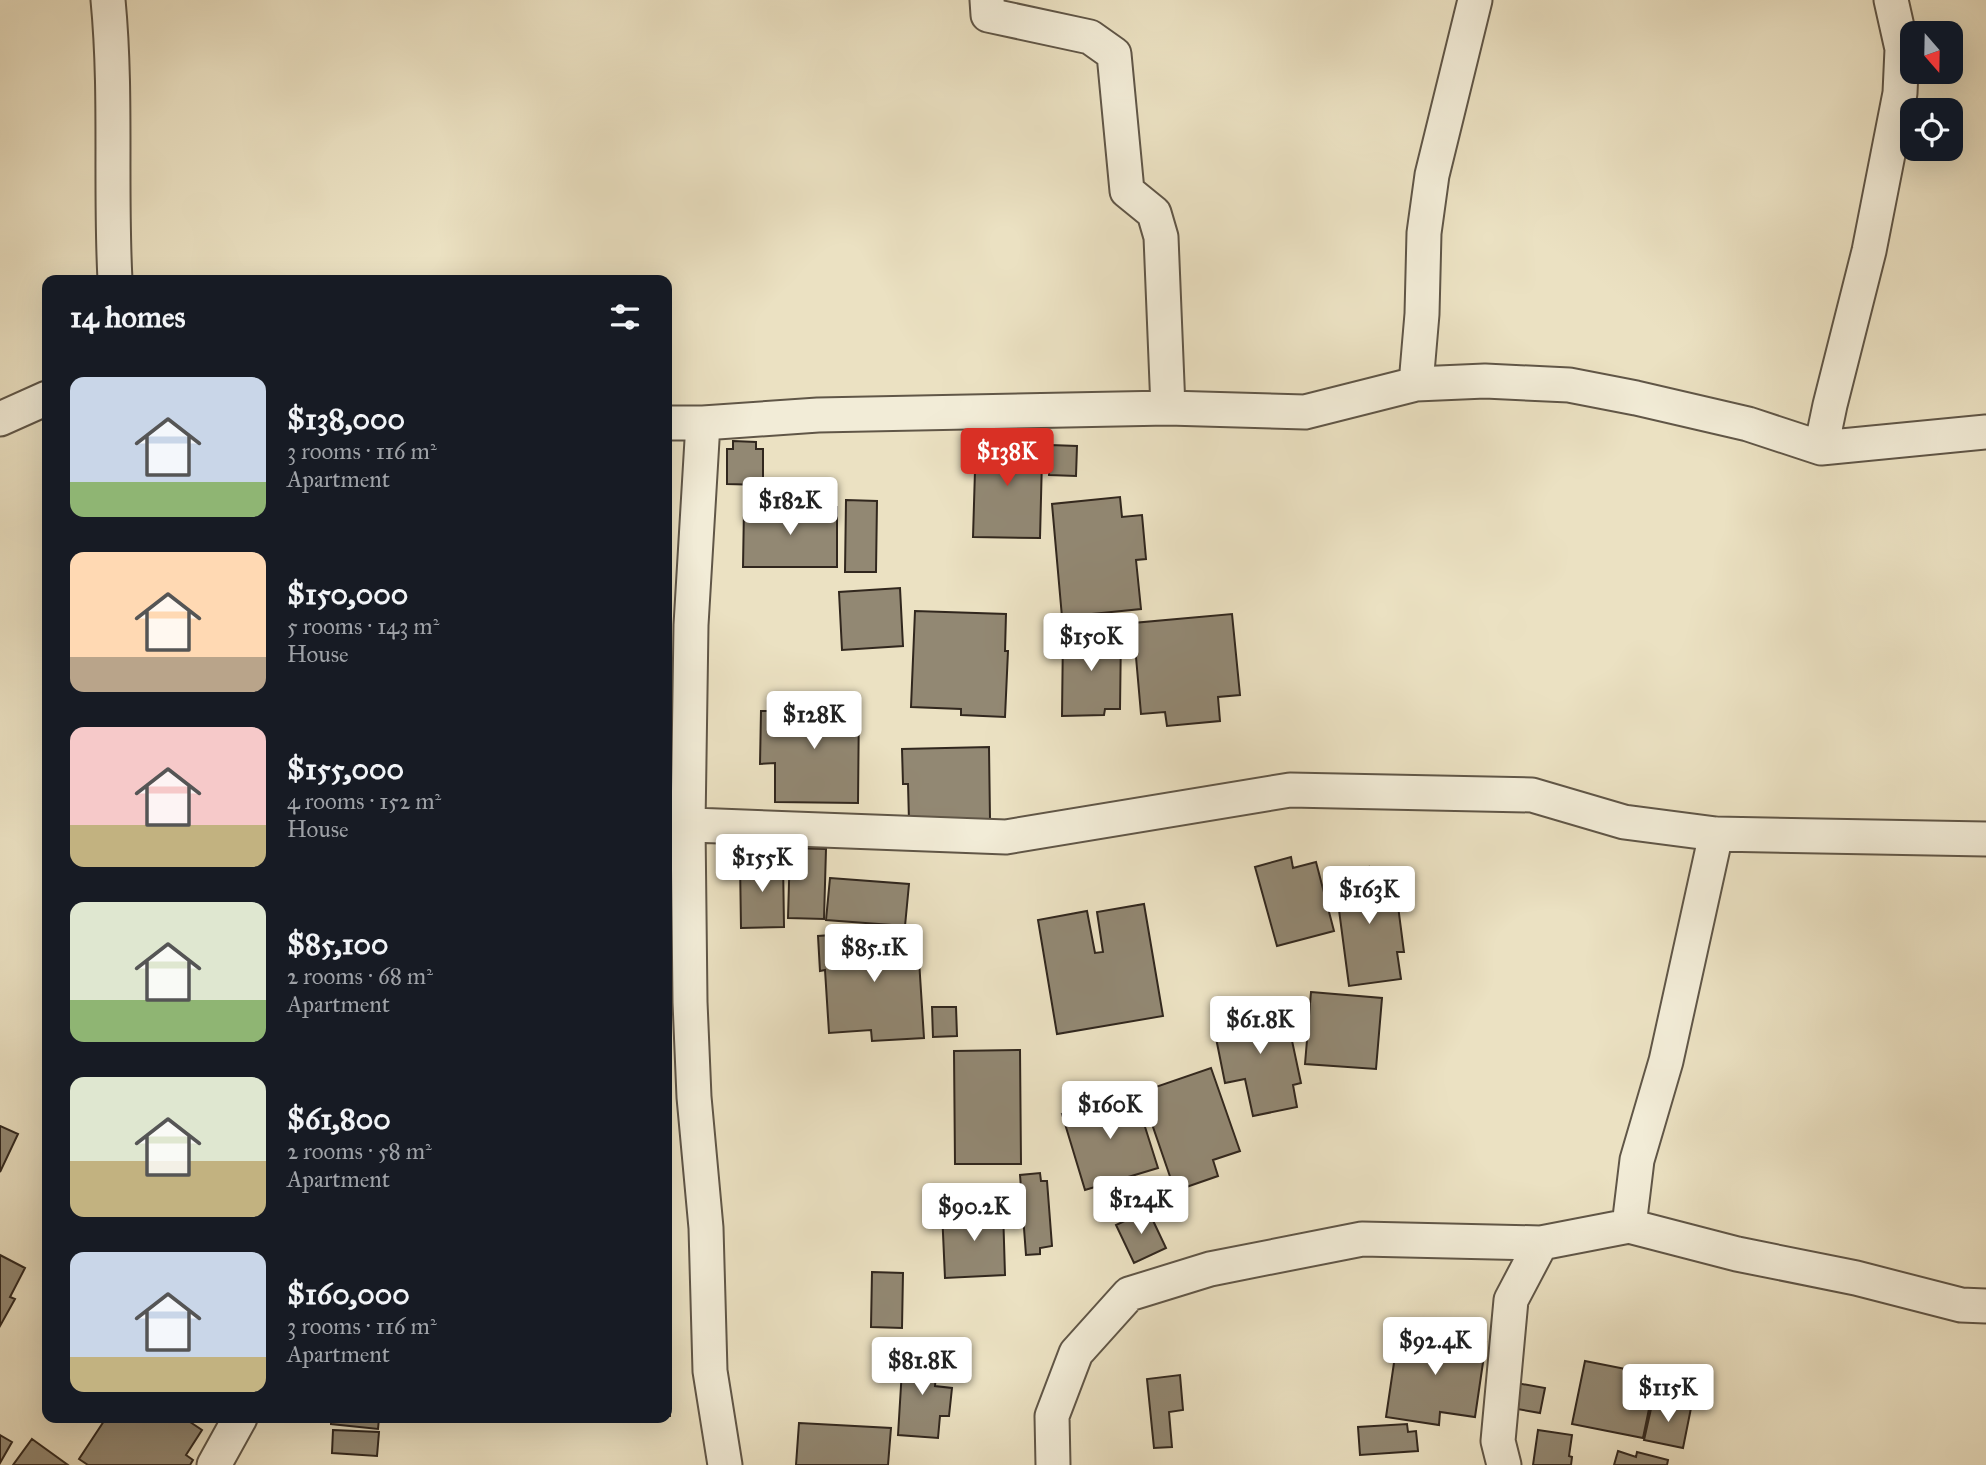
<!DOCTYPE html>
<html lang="en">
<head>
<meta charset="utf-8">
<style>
  body { margin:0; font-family:"IM FELL Great Primer",serif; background:#242831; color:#f1f3f6; height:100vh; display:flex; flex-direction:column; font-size:26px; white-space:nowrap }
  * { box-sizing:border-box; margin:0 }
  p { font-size:23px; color:#9ea1a6 }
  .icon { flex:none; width:38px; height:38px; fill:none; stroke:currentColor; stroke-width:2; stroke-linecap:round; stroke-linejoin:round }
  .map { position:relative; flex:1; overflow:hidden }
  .panel { position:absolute; left:42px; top:275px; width:630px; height:1148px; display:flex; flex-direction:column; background:#171b24; border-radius:14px; box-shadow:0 7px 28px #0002 }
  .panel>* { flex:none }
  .needle { width:46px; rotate:160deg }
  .fabs { position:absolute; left:1900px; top:21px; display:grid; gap:14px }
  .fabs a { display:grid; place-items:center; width:63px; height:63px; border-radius:14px; background:#171b24; box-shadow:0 7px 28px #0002; font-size:35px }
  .price { position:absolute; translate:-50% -60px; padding:0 16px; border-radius:7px; background:#fff; color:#222; font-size:23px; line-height:46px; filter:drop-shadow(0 2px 4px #0008) }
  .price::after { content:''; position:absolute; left:50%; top:42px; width:21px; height:16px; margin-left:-10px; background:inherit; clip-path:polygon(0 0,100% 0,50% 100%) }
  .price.current { background:#d93025; color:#fff }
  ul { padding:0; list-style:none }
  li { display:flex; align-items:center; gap:21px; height:175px; padding:0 28px }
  li span { display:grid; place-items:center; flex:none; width:196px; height:140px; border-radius:14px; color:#555 }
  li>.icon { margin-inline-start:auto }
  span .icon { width:84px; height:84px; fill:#fffc; stroke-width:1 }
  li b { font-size:30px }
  h2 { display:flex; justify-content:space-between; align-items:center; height:84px; padding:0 28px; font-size:30px }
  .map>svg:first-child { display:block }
</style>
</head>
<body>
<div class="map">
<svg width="1986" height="1465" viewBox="0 0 1986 1465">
  <rect width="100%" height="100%" fill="#ebe1c2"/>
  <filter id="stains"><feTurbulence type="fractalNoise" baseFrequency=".00286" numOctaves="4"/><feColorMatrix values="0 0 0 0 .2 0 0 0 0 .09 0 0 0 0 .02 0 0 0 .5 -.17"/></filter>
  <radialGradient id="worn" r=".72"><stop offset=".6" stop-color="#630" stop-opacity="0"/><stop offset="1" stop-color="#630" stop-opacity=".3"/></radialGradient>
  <path fill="#928873" stroke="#31271e" stroke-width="2" d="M976 437 1038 439 1037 459H1042L1040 538 973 537Z
    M733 441 756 442V449H763V485L727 484V449H733Z
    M1050 445 1077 446 1076 476 1049 475Z
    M1120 497 1122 517 1142 515 1146 559 1136 560 1141 609 1062 617 1052 504Z
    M846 500 877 501 876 572H845Z
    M744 507H837V567H743Z
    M900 588 903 646 842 650 839 592Z
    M915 611 1006 614 1005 651H1008L1005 717 961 715V709L911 707Z
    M1232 614 1240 695 1218 697 1220 721 1167 726 1165 712 1141 714 1133 623Z
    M1063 632H1121L1120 709H1105L1104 715 1062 716Z
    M797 700H859L858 803 775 802V763L760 764 761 711H797Z
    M667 743 675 744 674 778H667Z
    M989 747 990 819 909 821 908 784H903L902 749Z
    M790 848 826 849 824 919 788 918Z
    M1291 857 1293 868 1316 862 1334 931 1277 946 1255 867Z
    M783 860 784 927 741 928 740 861Z
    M1369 867 1370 878 1394 875 1404 952H1397L1401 979 1349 986 1334 872Z
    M830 878 909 884 905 926 826 920Z
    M1144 904 1163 1016 1057 1034 1038 920 1087 911 1095 953 1103 952 1097 912Z
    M917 929 924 1038 872 1041 871 1030 829 1033 825 970 820 971 818 936Z
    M1311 992 1382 998 1376 1069 1305 1064Z
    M1284 1003 1301 1083 1293 1085 1297 1107 1253 1116 1245 1079 1225 1083 1212 1018Z
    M932 1007H956L957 1036 933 1037Z
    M1020 1050 1021 1164H955L954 1051Z
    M1211 1068 1240 1151 1213 1160 1218 1176 1175 1191 1141 1092Z
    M1134 1092 1158 1168 1085 1190 1062 1114Z
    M667 1115H669L667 1149Z
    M0 1126 18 1134 0 1172Z
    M1040 1173 1041 1181H1047L1052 1246 1040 1248V1254L1026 1255 1020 1175Z
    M1003 1209 1005 1275 945 1278 942 1211Z
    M1148 1210 1166 1248 1134 1263 1116 1225Z
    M0 1255 25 1268 10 1297 15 1299 0 1326Z
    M872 1272 903 1273 902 1328 871 1327Z
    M1399 1329 1486 1342 1475 1417 1440 1412 1439 1425 1386 1417Z
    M903 1353 938 1356 935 1386 952 1388 949 1416H940L938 1438 898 1435Z
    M1585 1361 1656 1375 1643 1438 1572 1424Z
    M667 1365H670V1416H667Z
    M1180 1375 1183 1410 1169 1412 1172 1447 1154 1448 1147 1379Z
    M1511 1382 1545 1388 1540 1413 1506 1407Z
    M1653 1400 1691 1408 1683 1448 1644 1440Z
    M106 1418H184L202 1430 186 1455 193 1460 190 1465H88L79 1459Z
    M331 1418H379L378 1429 331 1424Z
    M799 1423 891 1428 888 1465H796Z
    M1407 1424 1408 1432 1416 1431 1418 1451 1360 1455 1358 1427Z
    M333 1430 379 1432 377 1456 332 1453Z
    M1538 1430 1572 1435 1569 1456 1572 1457 1571 1465H1533Z
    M0 1435 12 1442 0 1463Z
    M32 1439 68 1465H13Z
    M1618 1451 1636 1457 1637 1452 1668 1460 1667 1465H1614Z"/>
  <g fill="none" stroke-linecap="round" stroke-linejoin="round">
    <defs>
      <path id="street" d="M108 0C117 93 110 187 115 280
        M987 0 988 15 1090 37 1114 54 1127 191 1154 213 1161 237 1168 408
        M1416 384 1422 314 1424 233 1432 175 1475 0
        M0 419 47 398
        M667 423H703L818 415 1168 408 1305 412 1416 384 1485 381 1569 385 1636 398 1748 424 1821 448 1986 432
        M703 423 691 625 688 825 690 1002 694 1097 706 1228 710 1371 725 1465
        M1821 448 1830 405 1869 251 1900 93 1902 49 1891 0
        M667 824 1006 837 1290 790 1532 795 1624 822 1716 834 1986 839
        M1629 1226 1637 1160 1666 1061 1716 834
        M214 1465 240 1418
        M1053 1465 1052 1416 1076 1353 1129 1294 1210 1269 1362 1239 1541 1243
        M1504 1465 1498 1441 1511 1300 1541 1243 1629 1226 1737 1254 1856 1278 1961 1305 1986 1306"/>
    </defs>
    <use href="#street" stroke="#605647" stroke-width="37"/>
    <use href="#street" stroke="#f2ecd7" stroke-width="33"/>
  </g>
  <rect width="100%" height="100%" filter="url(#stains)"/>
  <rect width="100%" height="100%" fill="url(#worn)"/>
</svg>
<div class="fabs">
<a><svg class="needle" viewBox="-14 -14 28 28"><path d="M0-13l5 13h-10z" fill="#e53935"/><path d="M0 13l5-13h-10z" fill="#9ea1a6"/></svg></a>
<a><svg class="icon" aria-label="locate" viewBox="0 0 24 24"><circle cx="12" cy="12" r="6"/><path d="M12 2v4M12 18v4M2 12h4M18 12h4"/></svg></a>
</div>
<b class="price current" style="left:1007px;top:488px">$138K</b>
<b class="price" style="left:790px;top:537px">$182K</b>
<b class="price" style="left:1091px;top:673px">$150K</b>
<b class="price" style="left:814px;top:751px">$128K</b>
<b class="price" style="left:762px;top:894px">$155K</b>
<b class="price" style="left:1369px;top:926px">$163K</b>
<b class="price" style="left:874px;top:984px">$85.1K</b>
<b class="price" style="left:1260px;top:1056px">$61.8K</b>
<b class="price" style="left:1110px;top:1141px">$160K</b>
<b class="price" style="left:1141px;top:1236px">$124K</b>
<b class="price" style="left:974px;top:1243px">$90.2K</b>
<b class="price" style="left:1435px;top:1377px">$92.4K</b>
<b class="price" style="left:922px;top:1397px">$81.8K</b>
<b class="price" style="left:1668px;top:1424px">$115K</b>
<section class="panel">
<h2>14 homes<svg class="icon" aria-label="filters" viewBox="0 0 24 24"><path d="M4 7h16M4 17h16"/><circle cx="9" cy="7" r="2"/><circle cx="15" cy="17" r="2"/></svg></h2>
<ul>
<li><span style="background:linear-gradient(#c9d6e8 75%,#8fb573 0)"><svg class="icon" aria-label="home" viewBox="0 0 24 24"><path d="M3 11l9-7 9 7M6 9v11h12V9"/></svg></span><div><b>$138,000</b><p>3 rooms · 116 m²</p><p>Apartment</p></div></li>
<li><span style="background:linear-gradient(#ffd9b3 75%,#b9a48a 0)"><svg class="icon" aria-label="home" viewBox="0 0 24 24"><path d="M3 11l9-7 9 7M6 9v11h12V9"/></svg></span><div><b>$150,000</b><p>5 rooms · 143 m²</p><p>House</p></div></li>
<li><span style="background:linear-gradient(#f6c9c9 70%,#c2b280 0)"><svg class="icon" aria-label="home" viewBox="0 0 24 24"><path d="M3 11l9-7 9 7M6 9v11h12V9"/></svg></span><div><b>$155,000</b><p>4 rooms · 152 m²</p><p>House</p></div></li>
<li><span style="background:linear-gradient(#dfe7d0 70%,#8fb573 0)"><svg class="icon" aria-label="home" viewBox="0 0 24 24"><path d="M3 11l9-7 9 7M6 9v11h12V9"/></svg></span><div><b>$85,100</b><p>2 rooms · 68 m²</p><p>Apartment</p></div></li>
<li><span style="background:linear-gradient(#dfe7d0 60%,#c2b280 0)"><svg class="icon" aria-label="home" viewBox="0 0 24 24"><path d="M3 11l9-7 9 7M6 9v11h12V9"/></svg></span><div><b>$61,800</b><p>2 rooms · 58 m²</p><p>Apartment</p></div></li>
<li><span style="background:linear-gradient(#c9d6e8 75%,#c2b280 0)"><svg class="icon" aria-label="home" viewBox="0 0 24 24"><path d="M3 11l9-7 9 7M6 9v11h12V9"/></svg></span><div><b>$160,000</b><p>3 rooms · 116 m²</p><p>Apartment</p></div></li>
</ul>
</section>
</div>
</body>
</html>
